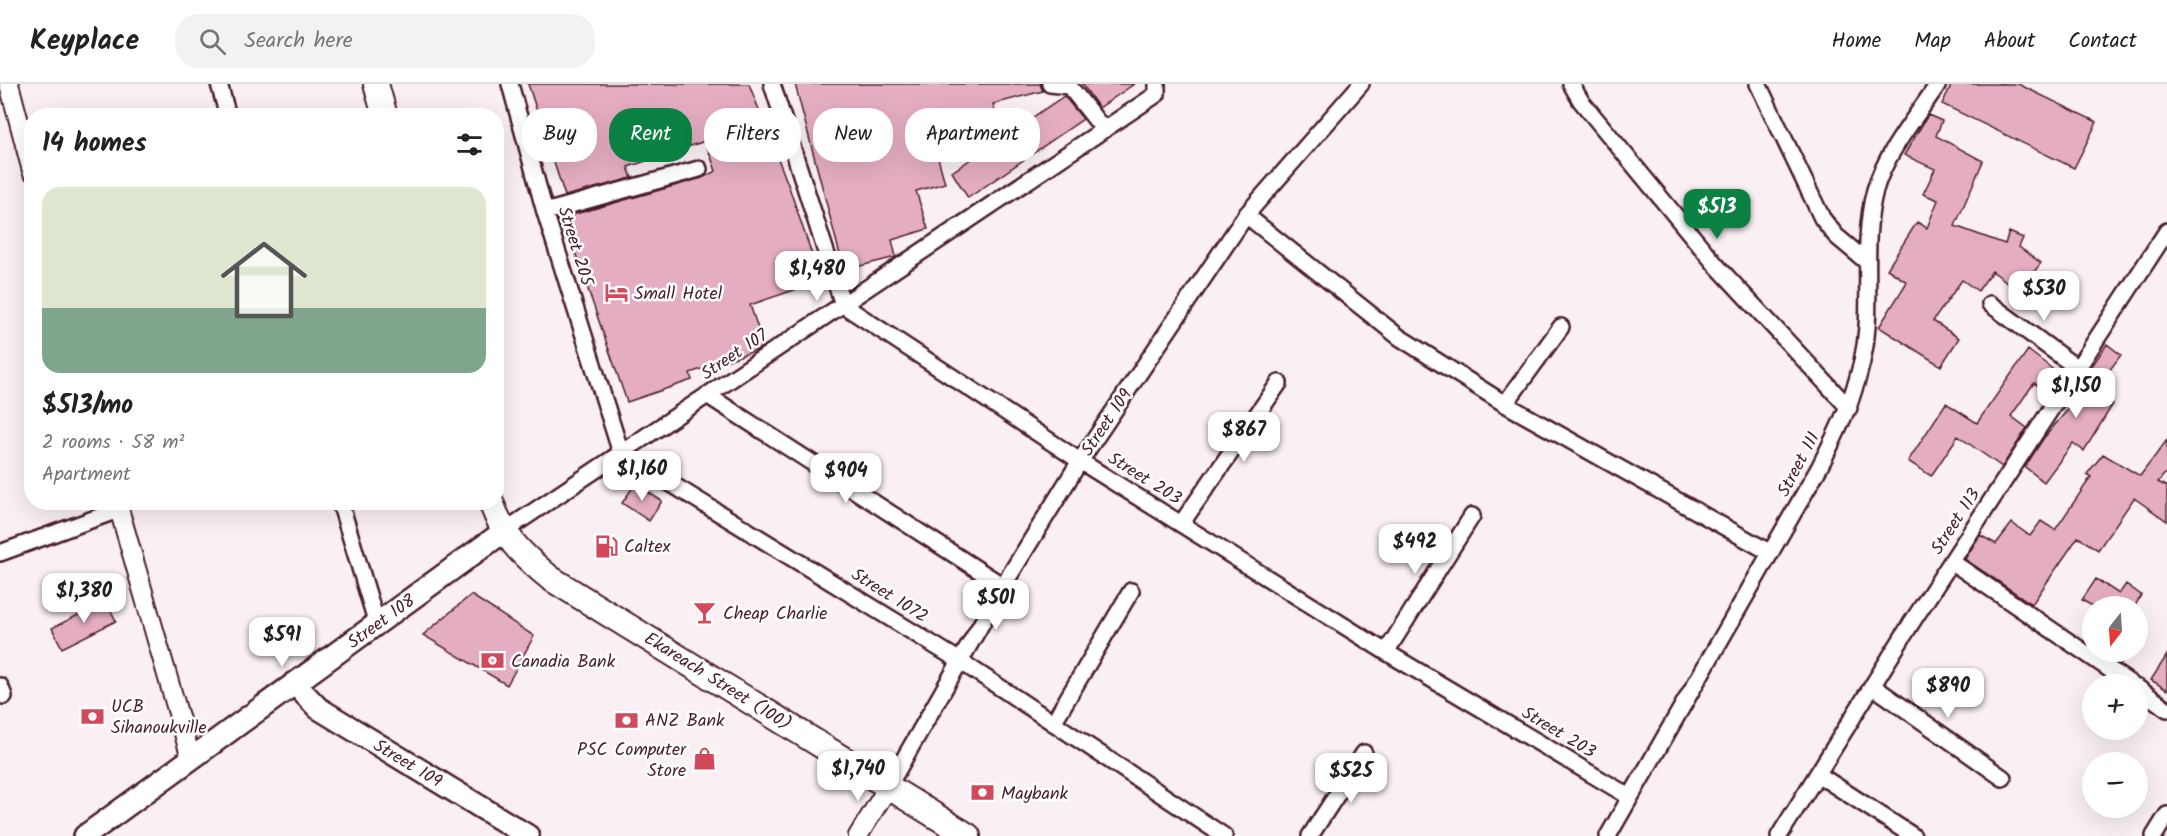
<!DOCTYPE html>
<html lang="en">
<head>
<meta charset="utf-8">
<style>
  body { margin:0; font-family:Kalam,sans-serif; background:#f2f2f2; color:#222; height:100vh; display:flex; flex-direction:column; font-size:22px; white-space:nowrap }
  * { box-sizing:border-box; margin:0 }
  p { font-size:20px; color:#767676 }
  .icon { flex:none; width:33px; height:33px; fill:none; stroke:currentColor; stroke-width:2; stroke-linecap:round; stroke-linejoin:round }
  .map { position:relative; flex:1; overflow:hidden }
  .panel { position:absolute; left:24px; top:24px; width:480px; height:402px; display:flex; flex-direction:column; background:#fff; border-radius:24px; box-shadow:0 6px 24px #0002 }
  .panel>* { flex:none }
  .hud { position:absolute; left:522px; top:24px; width:570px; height:54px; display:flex; gap:12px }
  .needle { width:39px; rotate:197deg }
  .fabs { position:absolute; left:2082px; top:512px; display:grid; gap:12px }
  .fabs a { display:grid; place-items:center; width:66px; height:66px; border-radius:50%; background:#fff; box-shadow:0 6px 24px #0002; font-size:30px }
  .price { position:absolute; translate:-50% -51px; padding:0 14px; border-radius:12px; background:#fff; color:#222; font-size:20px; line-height:39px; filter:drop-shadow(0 2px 3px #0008) }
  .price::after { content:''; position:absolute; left:50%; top:36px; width:18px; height:14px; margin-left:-9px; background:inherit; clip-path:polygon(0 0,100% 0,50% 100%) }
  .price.active { background:#0b8043; color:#fff }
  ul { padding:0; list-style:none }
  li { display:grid; align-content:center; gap:12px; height:318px; padding:0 18px }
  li+li { border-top:2px solid #e0e0e0 }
  li span { display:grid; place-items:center; height:186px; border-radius:18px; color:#555 }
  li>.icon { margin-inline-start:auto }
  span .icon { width:108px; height:108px; fill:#fffc; stroke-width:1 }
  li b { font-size:26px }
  h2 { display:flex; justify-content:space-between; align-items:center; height:72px; padding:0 18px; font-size:26px }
  .chip { padding:0 21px; border-radius:24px; background:#fff; box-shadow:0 6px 24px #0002; font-size:21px; line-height:54px }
  .chip.active { background:#0b8043; color:#fff }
  header { display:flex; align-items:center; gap:36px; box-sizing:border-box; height:84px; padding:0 30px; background:#fff; border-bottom:2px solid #e0e0e0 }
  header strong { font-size:28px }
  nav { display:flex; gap:33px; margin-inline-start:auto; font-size:21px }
  .search { width:420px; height:54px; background:#f2f2f2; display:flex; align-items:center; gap:15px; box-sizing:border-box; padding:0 21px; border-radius:24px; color:#767676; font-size:22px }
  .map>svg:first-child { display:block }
</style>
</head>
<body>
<header>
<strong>Keyplace</strong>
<div class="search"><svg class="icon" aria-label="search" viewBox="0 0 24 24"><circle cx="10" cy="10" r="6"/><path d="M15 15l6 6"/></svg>Search here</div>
<nav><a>Home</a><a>Map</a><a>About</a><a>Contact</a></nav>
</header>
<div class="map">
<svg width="2167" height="752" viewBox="0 0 2167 752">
  <rect width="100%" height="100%" fill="#faeff3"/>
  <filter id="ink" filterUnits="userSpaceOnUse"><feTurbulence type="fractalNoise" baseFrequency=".0167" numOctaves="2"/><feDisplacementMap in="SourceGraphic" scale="12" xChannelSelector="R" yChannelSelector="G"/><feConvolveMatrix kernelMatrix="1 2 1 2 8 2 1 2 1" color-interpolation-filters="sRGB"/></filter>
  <g filter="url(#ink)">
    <path fill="#e5adc2" stroke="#4a1f2b" stroke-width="1.5" d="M528 0H749L789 103 821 197 750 221 764 262 757 266 690 289 692 296 627 318 564 136 572 133V131L702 94 716 87 705 57 628 83 632 94 565 112Z
      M795 0H1040L1043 7 993 20 1000 47 935 63 945 99 916 107 928 145 892 156 896 173 844 186Z
      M1082 0H1134L1099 24Z
      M1952 0H2018L2097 38 2074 84 1942 20Z
      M1064 12 1083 35 968 114 952 88Z
      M1928 31 1942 37 1936 52 1983 77 1955 142 2005 160 2009 148 2023 154 2019 163 2041 179 2019 207 1992 187 1978 207 1962 196 1933 237 1959 254 1941 282 1879 243 1907 198 1887 185 1917 138 1927 144 1938 116 1923 110 1935 85 1904 71Z
      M2107 260 2121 271 2094 307 2113 320 2084 367 2073 359 2044 398 2025 383 2043 355 2070 323 2066 320Z
      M2028 266 2055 287 2041 304 2034 299 2011 332 2027 344 2002 383 1958 352 1931 392 1908 377 1946 319 1977 339Z
      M2167 356V387L2158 398 2167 403V437L2134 414 2098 466 2078 453 2032 520 1965 475 1980 451 1996 460 2012 439 2030 452 2041 437 2055 446 2091 393 2087 390 2103 370 2140 392Z
      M635 400 662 417 649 437 622 419Z
      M2096 495 2119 510 2126 500 2141 511 2135 522H2092L2082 516Z
      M471 511 534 552 507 601 423 551Z
      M106 517 116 537 62 564 52 544Z
      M2100 567H2130L2120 581Z
      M2167 571V606L2151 596Z"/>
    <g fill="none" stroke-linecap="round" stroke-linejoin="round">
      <defs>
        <path id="minor" d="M219 0 228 32
          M510 0 545 128 621 369 960 577 1224 752
          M772 0 843 221 1080 377 1386 568 1630 713
          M1050 0 1069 2 1104 46
          M1571 0 1581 17 1716 181 1849 324
          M1758 0 1822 134 1836 152 1866 177
          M545 128 699 85
          M1246 131 1399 253 1505 320 1771 469
          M1990 220 2077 284
          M707 311 1003 502
          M1505 320 1561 243
          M340 418 377 540
          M1181 440 1279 299
          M503 448 1157 10V0
          M0 469 118 426
          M1952 478 2131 600
          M1386 568 1472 432
          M0 602 4 612
          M1874 603 2003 694
          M2138 604 2167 625
          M1053 639 1131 507
          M1819 691 1913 752
          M888 703 1003 502 1080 377 1246 131 1361 0
          M1310 752 1364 669
          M1608 752 1819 384C1842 339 1864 294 1867 243 1870 197 1863 151 1875 106 1886 68 1917 32 1938 0
          M1779 752 1912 538 2167 147
          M2154 752 2167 731"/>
        <path id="tertiary" d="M9 0 32 87
          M117 418 191 674
          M858 752 888 703"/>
        <path id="secondary" d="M294 599 318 624 528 752
          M85 752 503 448"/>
        <path id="primary" d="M376 0 385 32
          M491 418C504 454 521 470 550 494L968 752"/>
      </defs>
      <use href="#minor" stroke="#4a1f2b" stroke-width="20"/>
      <use href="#tertiary" stroke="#4a1f2b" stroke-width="22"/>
      <use href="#secondary" stroke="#4a1f2b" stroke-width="26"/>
      <use href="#primary" stroke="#4a1f2b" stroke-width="28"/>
      <use href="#minor" stroke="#fff" stroke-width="15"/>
      <use href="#tertiary" stroke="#fff" stroke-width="18"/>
      <use href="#secondary" stroke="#fff" stroke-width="21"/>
      <use href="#primary" stroke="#fff" stroke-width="24"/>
    </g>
  </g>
  <defs>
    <symbol id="hotel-bare" viewBox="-9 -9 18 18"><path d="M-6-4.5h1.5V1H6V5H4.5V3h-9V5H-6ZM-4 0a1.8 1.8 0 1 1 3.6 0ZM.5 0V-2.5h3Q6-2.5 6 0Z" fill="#d1495b" stroke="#fff" stroke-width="2.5" paint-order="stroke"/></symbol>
    <symbol id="fuel-bare" viewBox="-9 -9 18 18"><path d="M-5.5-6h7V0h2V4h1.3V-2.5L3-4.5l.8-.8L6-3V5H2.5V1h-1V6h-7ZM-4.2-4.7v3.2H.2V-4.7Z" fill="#d1495b" stroke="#fff" stroke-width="2.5" paint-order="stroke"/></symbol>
    <symbol id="bar-bare" viewBox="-9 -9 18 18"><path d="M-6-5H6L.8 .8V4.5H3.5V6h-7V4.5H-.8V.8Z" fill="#d1495b" stroke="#fff" stroke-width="2.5" paint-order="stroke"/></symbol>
    <symbol id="bank-bare" viewBox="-9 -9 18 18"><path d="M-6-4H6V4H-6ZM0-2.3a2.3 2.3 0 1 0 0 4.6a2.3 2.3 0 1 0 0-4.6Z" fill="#d1495b" stroke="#fff" stroke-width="2.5" paint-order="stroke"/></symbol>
    <symbol id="shop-bare" viewBox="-9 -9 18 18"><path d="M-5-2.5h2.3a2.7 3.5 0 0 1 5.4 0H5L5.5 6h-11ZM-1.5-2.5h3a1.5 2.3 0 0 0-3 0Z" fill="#d1495b" stroke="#fff" stroke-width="2.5" paint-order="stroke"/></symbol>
  </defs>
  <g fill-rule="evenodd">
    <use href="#hotel-bare" x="600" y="192" width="33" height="33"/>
    <use href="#fuel-bare" x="590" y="446" width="33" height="33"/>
    <use href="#bar-bare" x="688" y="512" width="33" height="33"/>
    <use href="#bank-bare" x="476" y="560" width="33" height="33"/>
    <use href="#bank-bare" x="76" y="616" width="33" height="33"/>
    <use href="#bank-bare" x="610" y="620" width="33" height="33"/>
    <use href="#shop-bare" x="688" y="658" width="33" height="33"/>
    <use href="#bank-bare" x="966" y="692" width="33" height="33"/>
  </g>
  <g text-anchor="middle" stroke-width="5" stroke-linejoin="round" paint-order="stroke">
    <g font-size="18" fill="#4a1f2b" stroke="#fff">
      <text transform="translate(576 162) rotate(73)" y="6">Street 205</text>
      <text transform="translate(734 270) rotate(-34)" y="6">Street 107</text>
      <text transform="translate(1106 338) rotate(-56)" y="6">Street 109</text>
      <text transform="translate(1798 380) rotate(-62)" y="6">Street 111</text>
      <text transform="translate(1145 394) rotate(32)" y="6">Street 203</text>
      <text transform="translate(1955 437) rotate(-57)" y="6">Street 113</text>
      <text transform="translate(890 511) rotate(32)" y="6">Street 1072</text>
      <text transform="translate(381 537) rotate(-36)" y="6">Street 108</text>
      <text transform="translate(718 597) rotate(32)" y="6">Ekareach Street (100)</text>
      <text transform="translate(1559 648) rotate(31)" y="6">Street 203</text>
      <text transform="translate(408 679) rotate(31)" y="6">Street 109</text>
    </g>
    <g font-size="18" fill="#4a1f2b" stroke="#fff" text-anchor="start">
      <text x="634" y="215">Small Hotel</text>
      <text x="624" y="468">Caltex</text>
      <text x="723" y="535">Cheap Charlie</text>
      <text x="511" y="583">Canadia Bank</text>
      <text x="111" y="628">UCB<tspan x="111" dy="21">Sihanoukville</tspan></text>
      <text x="645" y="642">ANZ Bank</text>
      <text x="686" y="671" text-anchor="end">PSC Computer<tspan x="686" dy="21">Store</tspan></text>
      <text x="1001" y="715">Maybank</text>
    </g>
  </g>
</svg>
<div class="fabs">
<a><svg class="needle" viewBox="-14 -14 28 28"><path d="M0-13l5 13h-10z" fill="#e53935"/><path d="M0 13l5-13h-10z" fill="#767676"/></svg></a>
<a>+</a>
<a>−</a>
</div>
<b class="price active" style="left:1717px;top:156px">$513</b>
<b class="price" style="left:817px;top:218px">$1,480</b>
<b class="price" style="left:2044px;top:238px">$530</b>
<b class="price" style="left:2076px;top:335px">$1,150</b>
<b class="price" style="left:1244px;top:379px">$867</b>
<b class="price" style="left:642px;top:418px">$1,160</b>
<b class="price" style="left:846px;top:420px">$904</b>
<b class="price" style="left:1415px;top:491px">$492</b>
<b class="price" style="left:84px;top:540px">$1,380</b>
<b class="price" style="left:996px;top:547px">$501</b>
<b class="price" style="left:282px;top:584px">$591</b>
<b class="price" style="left:1948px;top:635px">$890</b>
<b class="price" style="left:858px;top:718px">$1,740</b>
<b class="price" style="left:1351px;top:720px">$525</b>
<div class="hud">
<a class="chip">Buy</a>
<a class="chip active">Rent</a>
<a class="chip">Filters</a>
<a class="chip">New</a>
<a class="chip">Apartment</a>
</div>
<section class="panel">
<h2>14 homes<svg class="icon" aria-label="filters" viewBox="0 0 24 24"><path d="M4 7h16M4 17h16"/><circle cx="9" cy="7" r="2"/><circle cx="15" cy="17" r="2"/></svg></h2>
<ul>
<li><span style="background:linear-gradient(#dfe7d0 65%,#7fa58c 0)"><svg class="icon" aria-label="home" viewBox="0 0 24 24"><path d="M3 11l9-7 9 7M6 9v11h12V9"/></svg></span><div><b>$513/mo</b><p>2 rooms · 58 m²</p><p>Apartment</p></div></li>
</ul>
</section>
</div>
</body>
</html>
